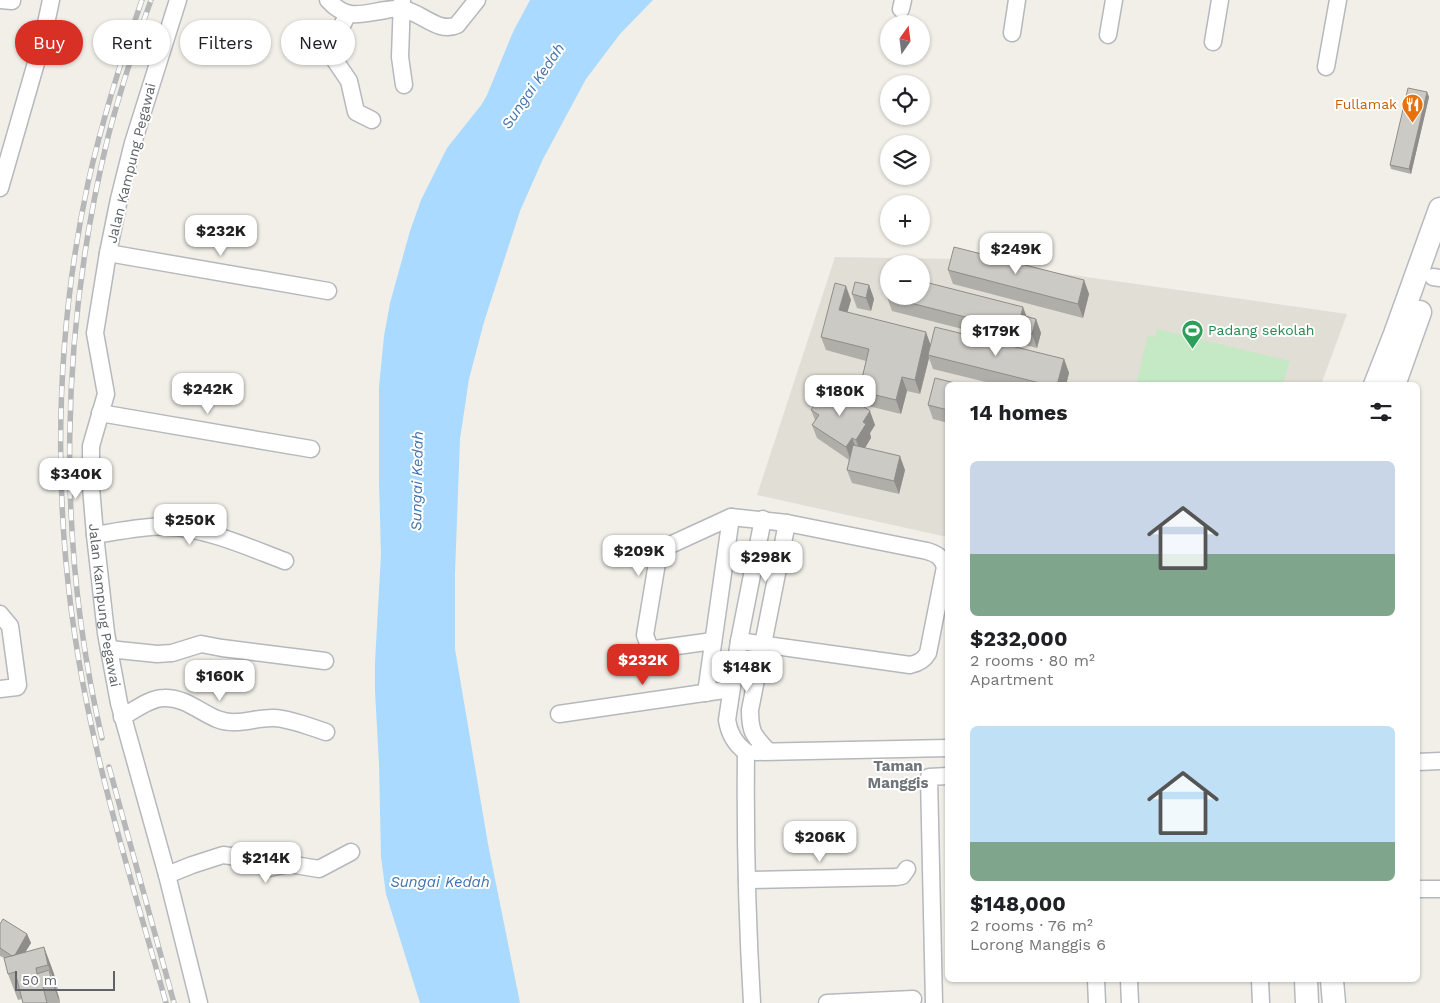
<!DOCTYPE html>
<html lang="en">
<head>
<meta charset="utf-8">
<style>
  body { margin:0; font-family:"Work Sans",sans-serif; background:#f2f2f2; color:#202124; height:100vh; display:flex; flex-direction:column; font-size:19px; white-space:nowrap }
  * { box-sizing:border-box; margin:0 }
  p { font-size:16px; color:#757577 }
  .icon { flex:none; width:28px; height:28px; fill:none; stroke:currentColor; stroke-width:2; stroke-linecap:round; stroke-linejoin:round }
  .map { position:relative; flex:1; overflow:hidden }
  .panel { position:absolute; left:945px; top:382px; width:475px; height:600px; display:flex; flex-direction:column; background:#fff; border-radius:8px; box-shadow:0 1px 4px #0004 }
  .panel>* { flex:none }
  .guide { position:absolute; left:15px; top:20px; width:475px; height:45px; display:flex; gap:10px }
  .needle { width:32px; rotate:14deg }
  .fabs { position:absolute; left:880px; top:15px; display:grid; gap:10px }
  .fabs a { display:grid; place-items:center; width:50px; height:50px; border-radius:50%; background:#fff; box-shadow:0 1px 4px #0004; font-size:25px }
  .scale { position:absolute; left:15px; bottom:12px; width:100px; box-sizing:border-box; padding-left:5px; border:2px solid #5f6368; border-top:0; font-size:14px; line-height:18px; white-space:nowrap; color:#5f6368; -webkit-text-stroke:4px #fff; paint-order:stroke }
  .price { position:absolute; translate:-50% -42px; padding:0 11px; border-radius:10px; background:#fff; color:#222; font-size:16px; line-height:32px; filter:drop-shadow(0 1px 2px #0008) }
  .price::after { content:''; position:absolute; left:50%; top:30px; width:15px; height:11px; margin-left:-8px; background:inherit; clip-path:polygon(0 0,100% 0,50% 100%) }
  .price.on { background:#d93025; color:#fff }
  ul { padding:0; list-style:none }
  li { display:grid; align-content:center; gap:10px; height:265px; padding:0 25px }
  li span { display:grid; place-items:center; height:155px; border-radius:8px; color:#555 }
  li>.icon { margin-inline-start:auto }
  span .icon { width:90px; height:90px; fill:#fffc; stroke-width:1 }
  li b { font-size:21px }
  h2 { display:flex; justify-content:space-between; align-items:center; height:60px; padding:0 25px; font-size:21px }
  .tag { padding:0 18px; border-radius:22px; background:#fff; box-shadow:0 1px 4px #0004; font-size:18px; line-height:45px }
  .tag.on { background:#d93025; color:#fff }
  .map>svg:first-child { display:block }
</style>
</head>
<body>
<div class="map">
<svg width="1440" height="1003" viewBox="0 0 1440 1003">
  <rect width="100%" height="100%" fill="#f1efe8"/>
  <path fill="#e1ded6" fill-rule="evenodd" d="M835 257 959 259 1347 314 1321 385H948L947 537 757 495ZM889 264H921V296H889Z"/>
  <path fill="#c5e8c5" d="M1157 329 1290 361 1283 384 1286 385H1136L1148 335 1155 337Z"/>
  <path fill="#aadaff" d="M530 0H653L620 34 586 79 543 159 520 211 484 322 469 379 460 439 455 573V649L488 844 520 1003H420L386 894 381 857 379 764 375 691V662L381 555 379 481V387L384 336 390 303 410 231 421 200 447 148 482 104 487 95 513 32Z"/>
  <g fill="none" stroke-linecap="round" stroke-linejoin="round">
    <defs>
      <g id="street">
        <path d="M0 0 12 1"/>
        <path id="s1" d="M178 0 133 143 119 199 108 253 95 333 106 394 91 446V487L95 535 106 633 119 703 167 875 199 1003"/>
        <path d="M328 0C347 21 360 14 386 10 391 9 397 8 402 9 420 11 438 34 457 25L477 0"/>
        <path d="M402 0 400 57 404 85"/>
        <path d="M901 9 903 0"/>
        <path d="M348 14 330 48V53L349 81 356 112 372 120"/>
        <path d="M1012 33 1017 0"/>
        <path d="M1108 35 1114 0"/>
        <path d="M1213 42 1220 0"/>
        <path d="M1326 67 1338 0"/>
        <path d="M0 188 42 42 51 0"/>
        <path d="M108 253 328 291"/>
        <path d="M1433 277 1440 278"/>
        <path d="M100 413 311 449"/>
        <path d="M95 535C120 531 149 525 175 527 213 531 250 548 285 561"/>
        <path d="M0 614 10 626 18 685 17 687 0 689"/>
        <path d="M713 641 655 649 649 646 645 635 657 563 664 549 670 545 731 517 787 523 927 551C937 554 942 557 945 567L928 653C924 660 919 663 910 665L739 641"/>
        <path d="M109 649 157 654 172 653 201 644 222 648 325 661"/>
        <path d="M706 693 731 517"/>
        <path d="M559 714 731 689"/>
        <path d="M122 717C135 710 150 698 164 698 184 697 200 712 217 719 237 727 255 717 274 718 292 719 310 727 326 732"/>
        <path d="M768 751C753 735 750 732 750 710L787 523"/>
        <path d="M746 752C745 836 747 919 752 1003"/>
        <path d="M746 752C735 744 729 733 727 720L739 641 763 519"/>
        <path d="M756 752 948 748"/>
        <path d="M1418 762 1440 761"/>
        <path d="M167 875 192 865 223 855 238 857 269 868 289 864 319 869 351 852"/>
        <path d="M747 880 896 877 902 876 907 869"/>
        <path d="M1418 889H1440"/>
        <path d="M1096 980 1097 1003"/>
        <path d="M1129 980 1130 1003"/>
        <path d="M1260 980 1261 1003"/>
        <path d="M827 1003 913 999"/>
        <path d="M934 1003 929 777 948 776"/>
      </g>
      <path id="secondary" d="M1375 385 1395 334 1440 209
        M1394 385 1420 312
        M1306 980 1307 1003
        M1332 980 1334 1003"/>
    </defs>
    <use href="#street" stroke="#b5b8bc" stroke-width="19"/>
    <use href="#secondary" stroke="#b6babf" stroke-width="25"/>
    <use href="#street" stroke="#fff" stroke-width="16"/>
    <use href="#secondary" stroke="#fff" stroke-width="22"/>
    <defs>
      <path id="rail" d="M142 0C121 60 102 121 88 183 51 355 52 537 88 709 108 808 139 906 166 1003
        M102 738C56 541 60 333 108 137 120 91 135 45 151 0
        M109 767 174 1003"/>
    </defs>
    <use href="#rail" stroke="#b6b7b8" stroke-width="5.5"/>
    <use href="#rail" stroke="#fff" stroke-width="4" stroke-dasharray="11" stroke-linecap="butt"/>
  </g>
  <path fill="#afaea9" d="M1427 92 1429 97 1411 174 1391 169 1390 165Z
    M948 270 1084 280 1089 294 1083 318 953 284Z
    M869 285 874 299 871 311 857 308 852 294Z
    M887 297 1026 316 1036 319 1041 333 1037 348 892 311Z
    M851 300 847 312 930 344 1064 359 1069 373 1066 385H998L933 369 929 358 920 394 907 391 901 414 864 405 859 391 866 361 826 350 821 337Z
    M948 385V423L933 419 928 405Z
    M811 410 875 425 870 433 871 438 865 448 905 470 899 494 852 483 847 470 849 460 817 438 812 425 815 420Z
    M0 924 27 934 31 943 25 952 44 947 54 974 58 991H57L60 1003H23L22 999 18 1000 8 974 4 958 0 956Z"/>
  <path fill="#8f8d8a" d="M1427 92 1429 97 1411 174 1409 169Z
    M1084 280 1089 294 1083 318 1078 304Z
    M869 285 874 299 871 311 866 298Z
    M846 286 851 300 844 324 839 310Z
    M1023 307 1028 320 1021 315Z
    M1036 319 1041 333 1037 348 1032 334Z
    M926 332 931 346 928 355 929 358 920 394 915 380Z
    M1064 359 1069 373 1066 385H1057Z
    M902 377 907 391 901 414 896 400Z
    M870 411 875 425 870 433 871 438 861 454 856 440 863 422Z
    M852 438 857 451 851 461 846 447Z
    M900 456 905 470 899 494 894 481Z
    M27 934 31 943 17 966 14 957Z
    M44 947 54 974 58 991 48 965Z
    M49 970 59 997 60 1003 53 985Z"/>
  <path fill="#cccac5" stroke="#8f8d8a" d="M1408 88 1427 92 1409 169 1390 165Z
    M954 247 1084 280 1078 304 948 270Z
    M921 281 1023 307 1021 315 1036 319 1032 334 887 297 889 290V296H921Z
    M855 282 869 285 866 298 852 294Z
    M835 283 846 286 839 310 926 332 915 380 902 377 896 400 859 391 869 349 821 337Z
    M935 327 1064 359 1057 385H1048L928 355Z
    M935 378 963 385H948V410L928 405Z
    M837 388 870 411 863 422 866 424 856 440 852 438 846 447 812 425 819 415 811 410 822 394 830 399Z
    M853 445 900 456 894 481 847 470Z
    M3 919 27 934 15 955 12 956 0 948V924Z
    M44 947 48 965 36 968 37 974 49 970 53 985 43 987 47 1003H23L15 972 8 974 4 958Z"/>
  <defs>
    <symbol id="restaurant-pin" viewBox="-11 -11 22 30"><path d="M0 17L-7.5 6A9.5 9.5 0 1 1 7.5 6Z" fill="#e8710a" stroke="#fff"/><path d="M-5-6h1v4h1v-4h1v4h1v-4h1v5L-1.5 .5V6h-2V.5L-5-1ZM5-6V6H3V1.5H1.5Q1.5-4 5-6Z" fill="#fff"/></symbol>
    <symbol id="stadium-pin" viewBox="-11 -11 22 30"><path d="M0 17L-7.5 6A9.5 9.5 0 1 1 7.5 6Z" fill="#2e9e5b" stroke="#fff"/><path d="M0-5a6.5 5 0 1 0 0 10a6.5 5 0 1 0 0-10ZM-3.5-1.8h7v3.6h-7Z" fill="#fff"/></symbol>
  </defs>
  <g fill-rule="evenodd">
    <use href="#restaurant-pin" x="1400" y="92" width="25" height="34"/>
    <use href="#stadium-pin" x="1180" y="318" width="25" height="34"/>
  </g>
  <g text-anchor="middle" stroke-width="4" stroke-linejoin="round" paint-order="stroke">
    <g font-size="14" fill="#c56008" stroke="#fff" text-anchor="end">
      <text x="1397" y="109">Fullamak</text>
    </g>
    <g font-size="14" fill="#5f6368" stroke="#fff">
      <text transform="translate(131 163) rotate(-76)" y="5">Jalan Kampung Pegawai</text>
      <text dy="5" stroke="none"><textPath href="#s1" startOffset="620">Jalan Kampung Pegawai</textPath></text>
    </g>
    <g font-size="14" fill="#27864d" stroke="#fff" text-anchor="start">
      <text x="1208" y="335">Padang sekolah</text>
    </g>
    <g font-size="15" font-style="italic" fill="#4174aa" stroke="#fff">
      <text transform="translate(533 86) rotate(-56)" y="5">Sungai Kedah</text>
      <text transform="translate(417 481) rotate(-89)" y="5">Sungai Kedah</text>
      <text x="440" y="887">Sungai Kedah</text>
    </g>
    <g font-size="15" font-weight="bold" fill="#70757a" stroke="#fff">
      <text x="898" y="771">Taman<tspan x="898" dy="17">Manggis</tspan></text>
    </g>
  </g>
</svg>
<div class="fabs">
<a><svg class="needle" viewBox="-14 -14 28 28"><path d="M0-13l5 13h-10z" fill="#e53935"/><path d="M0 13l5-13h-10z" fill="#757577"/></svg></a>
<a><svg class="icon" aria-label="locate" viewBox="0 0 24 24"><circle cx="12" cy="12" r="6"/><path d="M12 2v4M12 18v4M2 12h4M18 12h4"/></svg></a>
<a><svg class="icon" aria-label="layers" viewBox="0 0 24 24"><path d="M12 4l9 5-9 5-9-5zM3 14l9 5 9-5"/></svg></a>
<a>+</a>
<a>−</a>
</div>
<div class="scale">50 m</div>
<b class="price" style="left:221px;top:257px">$232K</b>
<b class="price" style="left:1016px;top:275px">$249K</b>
<b class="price" style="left:996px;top:357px">$179K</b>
<b class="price" style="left:208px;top:415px">$242K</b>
<b class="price" style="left:840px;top:417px">$180K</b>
<b class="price" style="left:76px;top:500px">$340K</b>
<b class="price" style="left:190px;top:546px">$250K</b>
<b class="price" style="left:639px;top:577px">$209K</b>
<b class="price" style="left:766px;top:583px">$298K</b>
<b class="price on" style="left:643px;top:686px">$232K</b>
<b class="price" style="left:747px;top:693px">$148K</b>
<b class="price" style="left:220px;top:702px">$160K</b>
<b class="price" style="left:820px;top:863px">$206K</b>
<b class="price" style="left:266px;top:884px">$214K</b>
<div class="guide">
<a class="tag on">Buy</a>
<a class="tag">Rent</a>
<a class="tag">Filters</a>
<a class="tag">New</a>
</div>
<section class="panel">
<h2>14 homes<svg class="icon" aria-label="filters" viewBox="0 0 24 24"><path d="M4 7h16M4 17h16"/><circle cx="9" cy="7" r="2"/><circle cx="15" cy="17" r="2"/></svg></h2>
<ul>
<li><span style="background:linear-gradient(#c9d6e8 60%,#7fa58c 0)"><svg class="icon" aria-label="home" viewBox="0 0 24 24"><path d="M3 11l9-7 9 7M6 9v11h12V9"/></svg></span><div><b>$232,000</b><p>2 rooms · 80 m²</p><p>Apartment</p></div></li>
<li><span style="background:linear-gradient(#bfe0f5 75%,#7fa58c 0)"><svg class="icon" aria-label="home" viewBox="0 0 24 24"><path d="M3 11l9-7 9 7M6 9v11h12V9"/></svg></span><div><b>$148,000</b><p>2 rooms · 76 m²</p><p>Lorong Manggis 6</p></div></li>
</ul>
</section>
</div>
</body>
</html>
